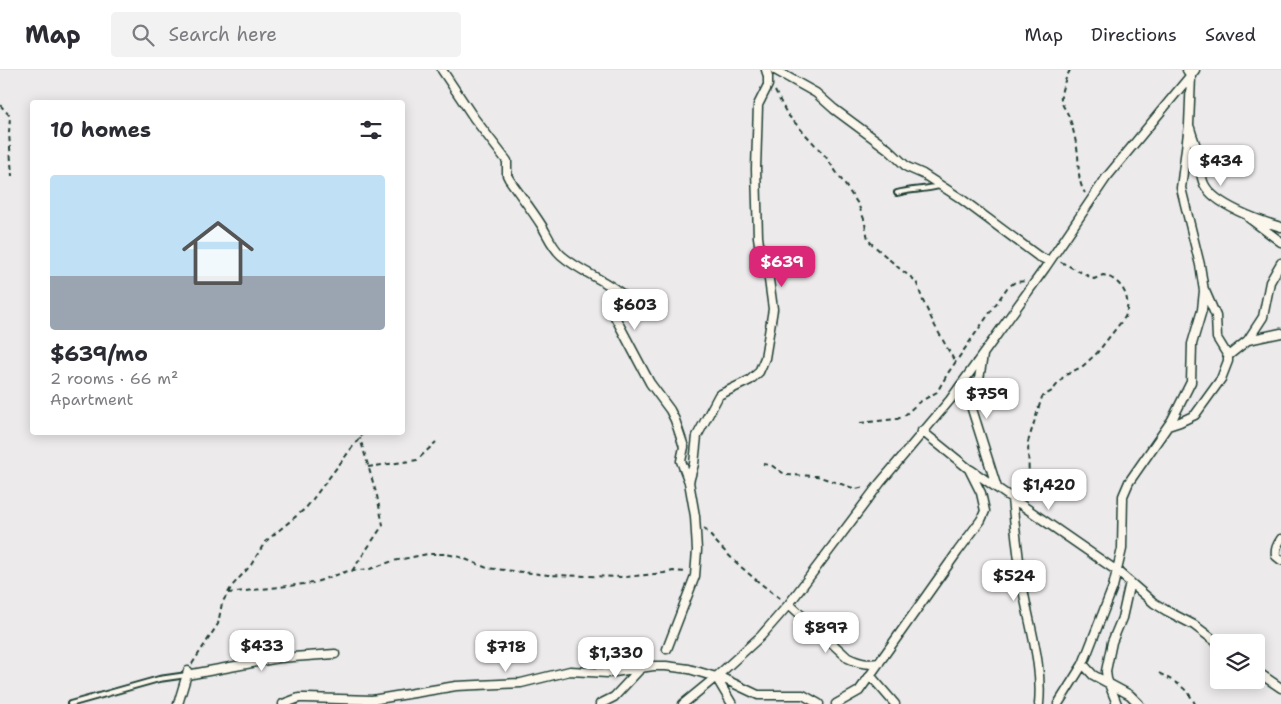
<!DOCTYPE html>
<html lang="en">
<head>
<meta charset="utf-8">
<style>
  body { margin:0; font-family:"Shantell Sans",sans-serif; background:#f2f2f3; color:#2b2b33; height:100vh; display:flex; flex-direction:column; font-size:19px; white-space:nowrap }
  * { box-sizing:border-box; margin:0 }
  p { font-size:16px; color:#7c7c81 }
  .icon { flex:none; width:28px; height:28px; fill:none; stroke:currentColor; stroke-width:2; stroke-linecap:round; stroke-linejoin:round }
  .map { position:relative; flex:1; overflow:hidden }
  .sheet { position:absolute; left:30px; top:30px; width:375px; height:335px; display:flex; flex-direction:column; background:#fff; border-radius:5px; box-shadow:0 2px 12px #0003 }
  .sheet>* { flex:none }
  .controls { position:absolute; left:1210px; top:564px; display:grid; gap:10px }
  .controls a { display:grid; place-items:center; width:55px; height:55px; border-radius:5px; background:#fff; box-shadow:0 2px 12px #0003; font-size:25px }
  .price { position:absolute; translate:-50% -42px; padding:0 11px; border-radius:10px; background:#fff; color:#222; font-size:16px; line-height:32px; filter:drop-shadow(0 1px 2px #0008) }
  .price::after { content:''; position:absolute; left:50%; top:30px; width:15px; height:11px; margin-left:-8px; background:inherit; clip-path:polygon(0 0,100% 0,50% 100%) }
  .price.current { background:#db2777; color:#fff }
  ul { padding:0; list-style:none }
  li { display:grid; align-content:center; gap:10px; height:265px; padding:0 20px }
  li+li { border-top:1px solid #e1e1e2 }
  li span { display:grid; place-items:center; height:155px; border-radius:5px; color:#555 }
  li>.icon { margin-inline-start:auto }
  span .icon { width:90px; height:90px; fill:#fffc; stroke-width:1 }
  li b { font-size:21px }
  h2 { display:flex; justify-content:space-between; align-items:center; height:60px; padding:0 20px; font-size:21px }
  header { display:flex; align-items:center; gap:30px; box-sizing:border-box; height:70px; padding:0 25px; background:#fff; border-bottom:1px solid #e1e1e2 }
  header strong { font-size:24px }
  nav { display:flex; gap:28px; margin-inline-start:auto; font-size:18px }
  .search { width:350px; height:45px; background:#f2f2f3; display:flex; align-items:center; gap:12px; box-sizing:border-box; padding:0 18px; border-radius:5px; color:#7c7c81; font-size:19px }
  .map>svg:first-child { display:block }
</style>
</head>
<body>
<header>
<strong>Map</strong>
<div class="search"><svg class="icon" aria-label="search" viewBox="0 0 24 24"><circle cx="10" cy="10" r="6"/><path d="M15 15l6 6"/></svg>Search here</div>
<nav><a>Map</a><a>Directions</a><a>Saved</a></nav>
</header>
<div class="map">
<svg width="1281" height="634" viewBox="0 0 1281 634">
  <rect width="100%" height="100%" fill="#eceaeb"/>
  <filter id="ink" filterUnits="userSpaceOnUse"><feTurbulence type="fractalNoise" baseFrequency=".02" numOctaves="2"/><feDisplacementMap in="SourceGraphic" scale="10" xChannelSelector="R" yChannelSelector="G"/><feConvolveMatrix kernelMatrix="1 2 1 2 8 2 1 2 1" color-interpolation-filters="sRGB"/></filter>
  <g filter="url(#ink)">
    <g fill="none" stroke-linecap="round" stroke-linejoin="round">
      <defs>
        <path id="service" d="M897 123C911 119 924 120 939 116
          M70 634 159 609 187 605"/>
        <path id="minor" d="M442 0 474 48 507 91V105L509 109C520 125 532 140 542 156 548 166 552 177 561 185 581 203 608 210 628 229V234L617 242 615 247 650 313 670 340 675 350 684 377 681 391 689 412 695 446 697 480 695 506 667 579
          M775 0 816 23 834 39 888 79 907 97 923 104 960 128 1038 186 1049 191
          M1190 58C1192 66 1196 75 1198 84 1200 94 1200 105 1204 114 1214 135 1260 151 1281 157
          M1249 148 1281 172
          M1248 270 1263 247 1270 212 1281 193
          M983 285 979 309 972 339 997 418
          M1228 286 1248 270 1281 263
          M1168 356 1180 352 1195 345 1221 309 1228 291V286L1217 268 1216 246 1205 221
          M971 400 1117 501 1154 533 1167 541 1194 555 1219 574
          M689 412 694 394 697 366 719 325 750 310 759 302 765 288 773 239 767 195 759 174 758 167 756 99 758 35 768 15V6L766 0
          M1012 429C1015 457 1018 485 1022 513 1028 552 1043 593 1039 634
          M1281 469C1277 475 1275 479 1276 486L1281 490
          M789 534 848 588C859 593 866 595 879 593
          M1083 594 1093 605 1130 625 1139 634
          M1256 601 1281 618
          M187 605 279 588 335 584
          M870 605 895 634
          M718 606 758 625H803L819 634
          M178 634 188 601
          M283 634 299 628H306L372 630 456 616 521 613 570 601 608 603 653 596H666L689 599 716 607 732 634
          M600 634 614 627 642 597
          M683 634 716 607 761 566 789 534 880 413 950 330 1045 198 1106 108 1195 0
          M836 634 859 621 958 481 981 450 985 441 981 423 969 399 922 361
          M1058 634 1083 594 1113 517 1122 479 1123 426 1129 412 1172 350 1191 312 1192 274 1202 240 1204 221 1200 195 1181 118 1189 55 1191 6 1187 0
          M1117 634 1107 609 1106 601 1112 572 1122 548 1130 512"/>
      </defs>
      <use href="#service" stroke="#1f3d34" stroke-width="8"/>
      <use href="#minor" stroke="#1f3d34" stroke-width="11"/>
      <path stroke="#1f3d34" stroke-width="2" stroke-dasharray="5 4" stroke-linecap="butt" d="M1070 0C1066 8 1060 21 1061 30 1062 36 1067 41 1069 47 1073 57 1075 68 1077 78 1080 93 1076 109 1085 123
        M775 21 787 44 826 87 858 134 864 149 868 169 871 173 900 199 916 211 923 231 935 256 955 292
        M0 35 10 46 9 63 12 106
        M860 353 897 349 904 346 918 333 937 322 948 303 1007 218 1015 212 1026 211
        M763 394 771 395 786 405 817 406 856 419 865 417
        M368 397 417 390 436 372
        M1025 426 1029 410 1028 372 1042 327 1052 321 1064 306 1083 296 1097 283 1125 247C1132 229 1123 210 1103 205L1094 209 1059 191
        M704 458C727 486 752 508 781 529
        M352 501 383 455 377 426 360 368
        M228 523 313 513 348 501 370 499 393 491 428 484H446L460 487 487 498 548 505 626 507 664 503 673 501 687 502
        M192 594 218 554 222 533 232 516 251 495 265 472 306 438 364 362
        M1159 603C1176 613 1186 616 1195 634"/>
      <use href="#service" stroke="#fbf7ec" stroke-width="4"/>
      <use href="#minor" stroke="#fbf7ec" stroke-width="8"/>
    </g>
  </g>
</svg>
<div class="controls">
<a><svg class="icon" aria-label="layers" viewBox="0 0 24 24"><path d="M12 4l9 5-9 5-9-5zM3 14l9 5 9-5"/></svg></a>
</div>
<b class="price" style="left:1221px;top:117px">$434</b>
<b class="price current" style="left:782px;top:218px">$639</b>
<b class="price" style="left:635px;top:261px">$603</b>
<b class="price" style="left:987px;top:350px">$759</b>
<b class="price" style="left:1049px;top:441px">$1,420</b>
<b class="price" style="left:1014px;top:532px">$524</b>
<b class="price" style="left:826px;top:584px">$897</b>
<b class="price" style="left:262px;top:602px">$433</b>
<b class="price" style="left:506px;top:603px">$718</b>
<b class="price" style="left:616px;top:609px">$1,330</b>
<section class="sheet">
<h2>10 homes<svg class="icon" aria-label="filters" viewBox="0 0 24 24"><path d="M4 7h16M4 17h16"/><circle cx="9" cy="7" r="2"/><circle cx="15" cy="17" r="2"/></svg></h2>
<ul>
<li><span style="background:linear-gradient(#bfe0f5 65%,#9aa5b1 0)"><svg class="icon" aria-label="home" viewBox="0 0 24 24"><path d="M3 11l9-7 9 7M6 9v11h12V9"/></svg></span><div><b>$639/mo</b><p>2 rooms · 66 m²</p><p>Apartment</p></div></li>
</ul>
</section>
</div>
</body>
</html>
